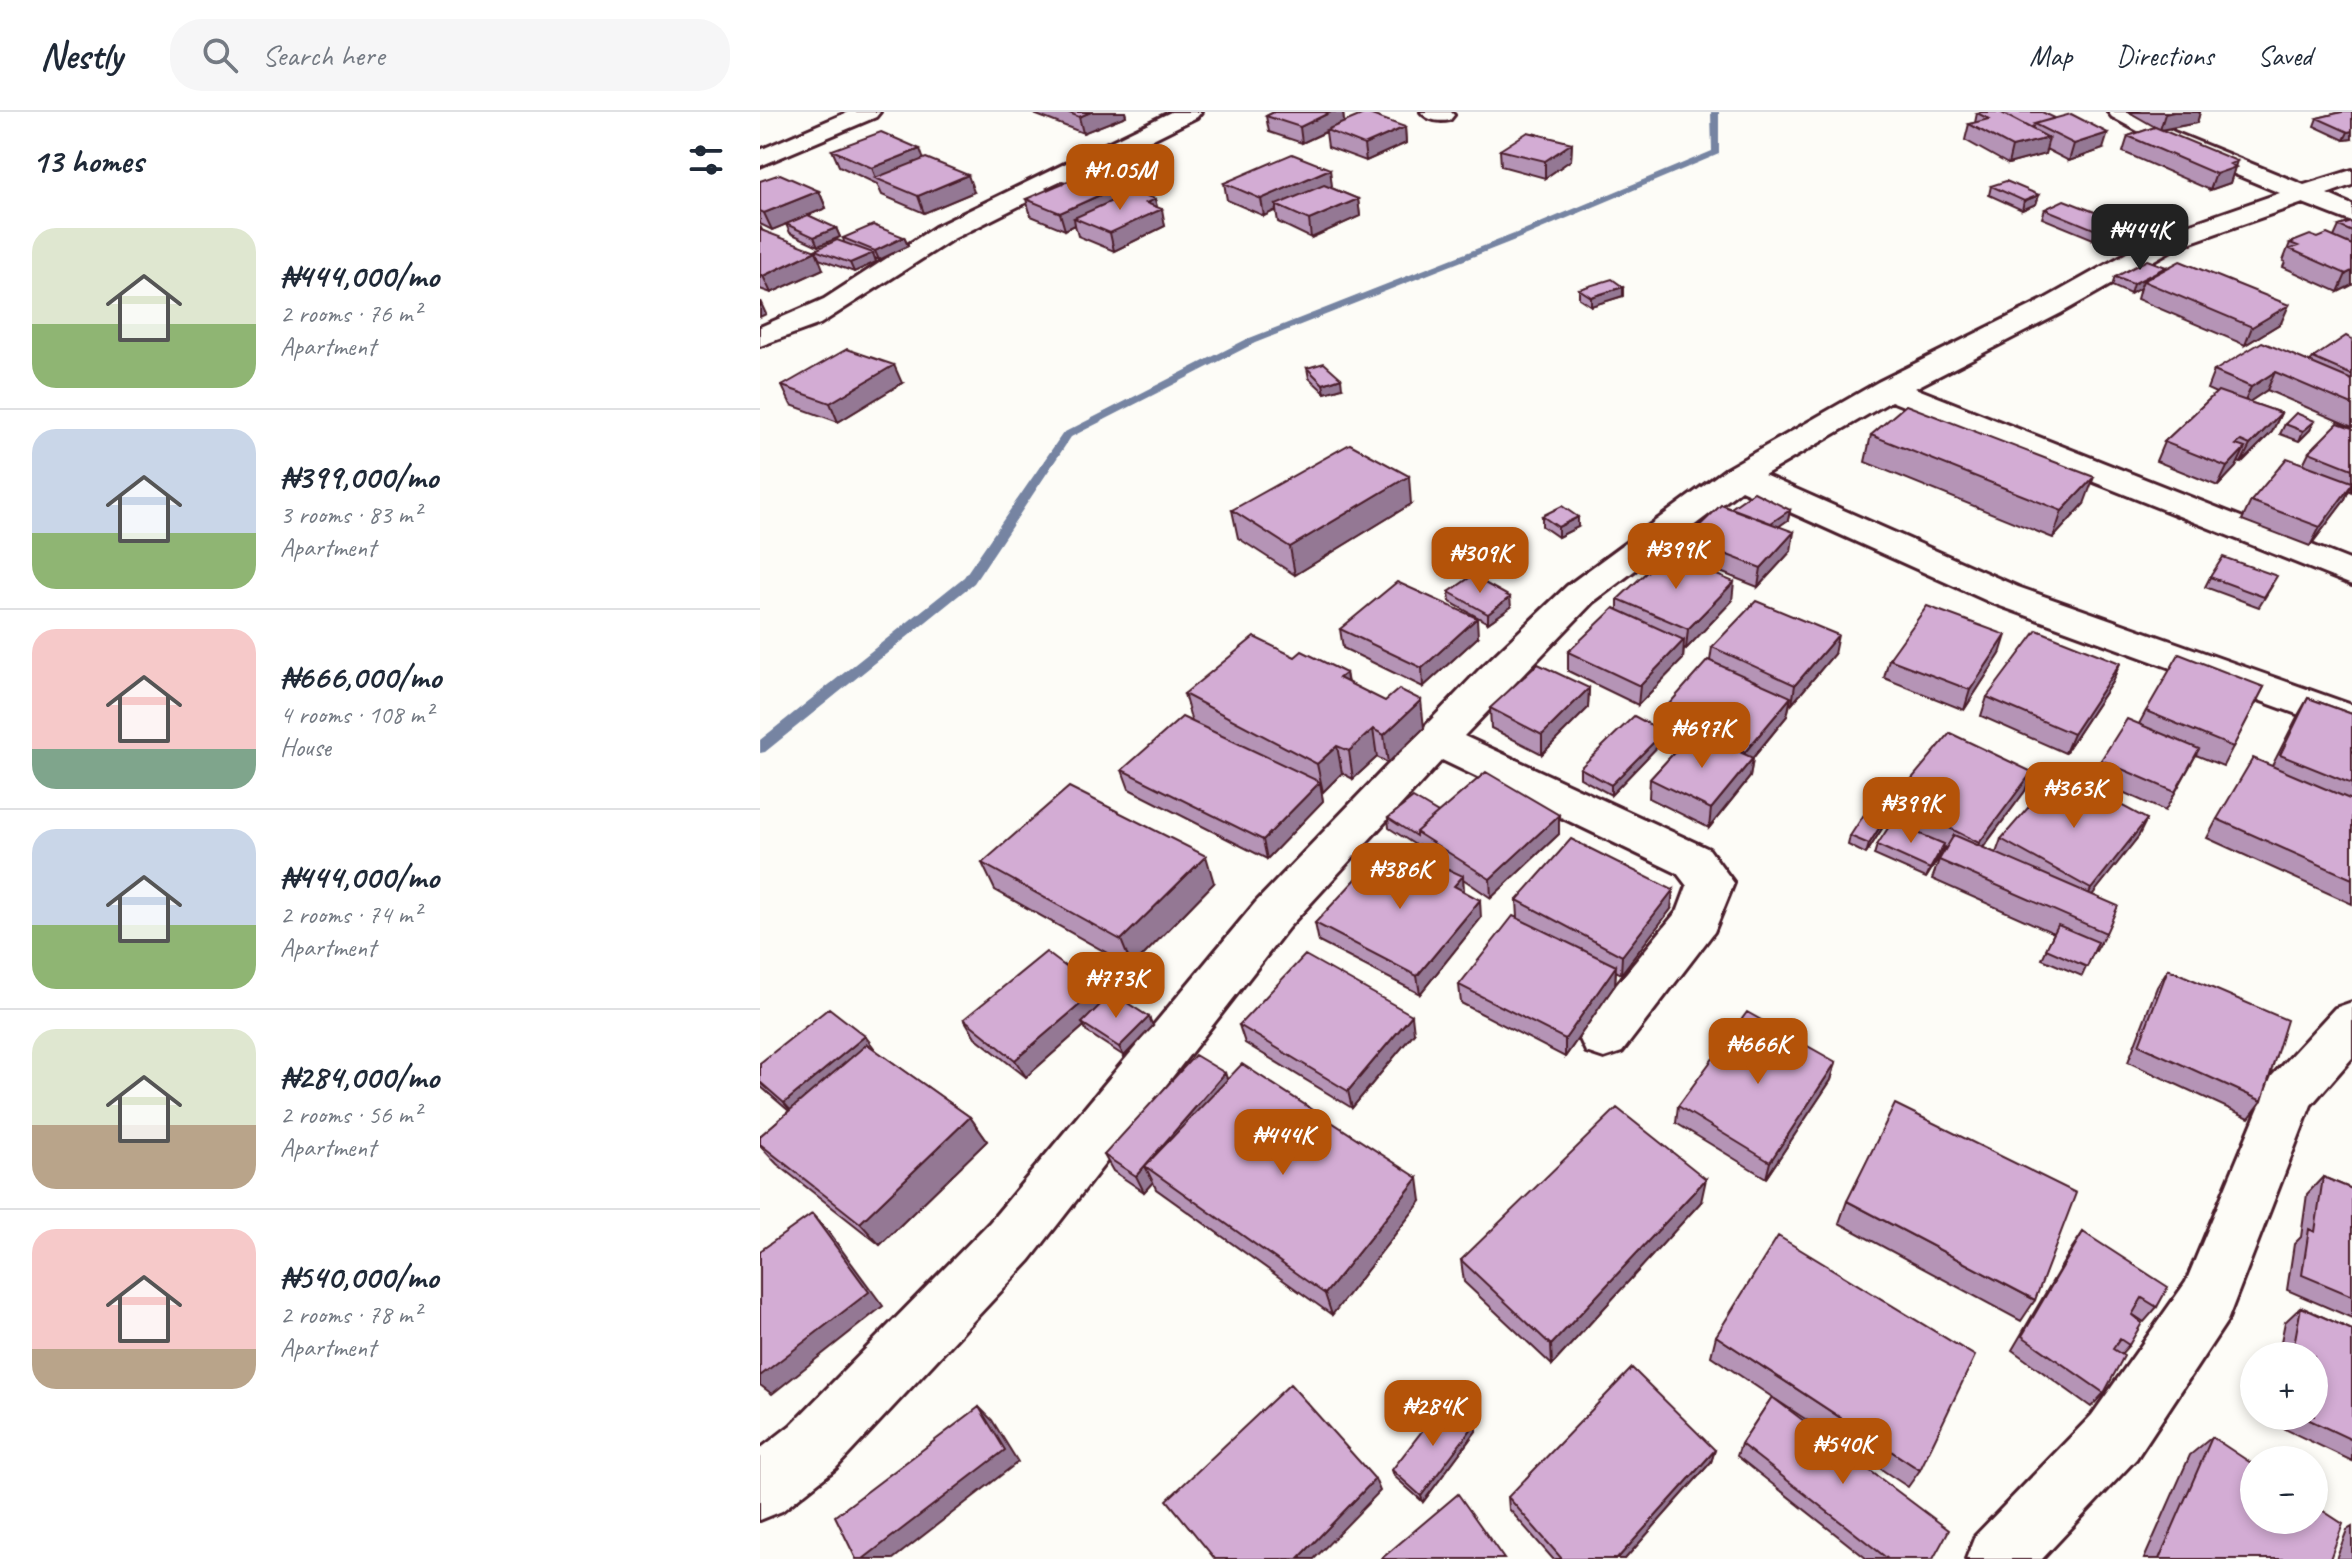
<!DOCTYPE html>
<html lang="en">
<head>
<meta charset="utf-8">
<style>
  body { margin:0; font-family:Caveat,sans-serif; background:#f6f6f7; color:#1f2937; height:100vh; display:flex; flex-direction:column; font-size:30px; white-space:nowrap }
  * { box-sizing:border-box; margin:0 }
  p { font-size:26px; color:#747a83 }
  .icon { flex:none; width:44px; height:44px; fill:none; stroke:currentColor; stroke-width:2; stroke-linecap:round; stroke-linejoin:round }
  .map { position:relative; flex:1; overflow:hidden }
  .panel { display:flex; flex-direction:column; background:#fff; width:760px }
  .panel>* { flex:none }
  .tools { position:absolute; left:1480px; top:1230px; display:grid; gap:16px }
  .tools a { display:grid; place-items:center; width:88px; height:88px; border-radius:50%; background:#fff; box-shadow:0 4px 12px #0003; font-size:40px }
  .price { position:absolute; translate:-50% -68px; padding:0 18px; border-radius:16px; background:#b45309; color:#fff; font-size:26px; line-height:52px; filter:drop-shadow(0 2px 4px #0008) }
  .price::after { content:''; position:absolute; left:50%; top:48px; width:24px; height:18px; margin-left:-12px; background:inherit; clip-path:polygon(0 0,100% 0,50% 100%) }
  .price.selected { background:#222; color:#fff }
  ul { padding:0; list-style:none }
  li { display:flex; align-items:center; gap:24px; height:200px; padding:0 32px }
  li+li { border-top:2px solid #e0e1e3 }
  li span { display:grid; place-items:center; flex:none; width:224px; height:160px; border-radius:24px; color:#555 }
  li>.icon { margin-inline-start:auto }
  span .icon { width:96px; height:96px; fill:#fffc; stroke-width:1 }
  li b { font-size:34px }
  h2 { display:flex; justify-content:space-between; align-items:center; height:96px; padding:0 32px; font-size:34px }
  header { display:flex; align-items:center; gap:48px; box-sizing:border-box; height:112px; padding:0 40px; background:#fff; border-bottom:2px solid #e0e1e3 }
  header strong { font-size:38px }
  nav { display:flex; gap:44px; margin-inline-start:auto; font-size:28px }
  .search { width:560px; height:72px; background:#f6f6f7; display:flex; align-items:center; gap:20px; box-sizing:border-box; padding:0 28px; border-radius:32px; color:#747a83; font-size:30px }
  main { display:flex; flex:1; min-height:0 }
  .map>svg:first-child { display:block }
</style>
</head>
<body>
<header>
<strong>Nestly</strong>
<div class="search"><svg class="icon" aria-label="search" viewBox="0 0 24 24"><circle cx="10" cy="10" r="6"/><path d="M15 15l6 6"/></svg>Search here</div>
<nav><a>Map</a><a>Directions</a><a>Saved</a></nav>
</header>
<main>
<section class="panel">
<h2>13 homes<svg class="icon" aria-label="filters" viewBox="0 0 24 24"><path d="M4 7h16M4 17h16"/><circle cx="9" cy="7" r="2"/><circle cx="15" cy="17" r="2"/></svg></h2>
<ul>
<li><span style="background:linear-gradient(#dfe7d0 60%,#8fb573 0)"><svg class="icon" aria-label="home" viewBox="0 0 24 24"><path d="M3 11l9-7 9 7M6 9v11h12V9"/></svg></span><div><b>₦444,000/mo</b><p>2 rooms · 76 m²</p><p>Apartment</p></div></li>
<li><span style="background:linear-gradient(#c9d6e8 65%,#8fb573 0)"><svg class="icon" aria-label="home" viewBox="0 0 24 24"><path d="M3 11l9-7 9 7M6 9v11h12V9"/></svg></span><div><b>₦399,000/mo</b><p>3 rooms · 83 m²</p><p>Apartment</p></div></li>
<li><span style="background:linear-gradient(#f6c9c9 75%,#7fa58c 0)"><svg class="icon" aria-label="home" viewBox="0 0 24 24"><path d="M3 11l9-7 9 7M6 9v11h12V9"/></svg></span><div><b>₦666,000/mo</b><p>4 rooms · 108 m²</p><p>House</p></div></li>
<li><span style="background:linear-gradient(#c9d6e8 60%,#8fb573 0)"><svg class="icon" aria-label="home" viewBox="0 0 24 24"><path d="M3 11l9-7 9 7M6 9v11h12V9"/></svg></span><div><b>₦444,000/mo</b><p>2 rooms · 74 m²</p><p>Apartment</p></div></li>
<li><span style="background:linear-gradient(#dfe7d0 60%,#b9a48a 0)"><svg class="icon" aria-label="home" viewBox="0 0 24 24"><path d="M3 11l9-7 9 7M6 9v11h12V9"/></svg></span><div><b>₦284,000/mo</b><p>2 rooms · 56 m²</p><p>Apartment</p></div></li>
<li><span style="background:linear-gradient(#f6c9c9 75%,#b9a48a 0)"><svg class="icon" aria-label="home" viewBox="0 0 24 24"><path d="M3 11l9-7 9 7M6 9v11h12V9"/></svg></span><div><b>₦540,000/mo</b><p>2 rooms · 78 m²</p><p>Apartment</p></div></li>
</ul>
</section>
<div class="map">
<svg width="1592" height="1447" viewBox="0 0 1592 1447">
  <rect width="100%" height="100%" fill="#fdfcf7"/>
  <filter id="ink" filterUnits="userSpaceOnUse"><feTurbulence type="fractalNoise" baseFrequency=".0125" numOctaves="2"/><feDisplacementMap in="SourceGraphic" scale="16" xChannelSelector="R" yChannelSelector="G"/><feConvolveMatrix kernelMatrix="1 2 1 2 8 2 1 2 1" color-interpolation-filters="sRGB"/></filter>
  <g filter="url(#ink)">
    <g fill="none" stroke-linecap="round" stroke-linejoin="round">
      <path fill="#7684a2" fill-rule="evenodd" d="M951 0H959V42L760 126 495 231 311 325 214 471 5 640 0 641V628L204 465 303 321 487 227 754 122 952 39Z"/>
      <defs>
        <path id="minor" d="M88 0H120L116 5 0 54V38Z
          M411 0H441L437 5 193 127 60 212 0 234V215L64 187 175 115Z
          M661 0H691L694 3 690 8C680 10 668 9 661 0Z
          M1348 0H1377L1414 20 1544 73 1592 58V73L1567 82 1592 93V110L1543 91 1417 135 1301 201 1155 276 1592 449V473L1131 289 1004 363 1258 475 1592 593V622L1232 491 981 378 833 490 704 624 949 737 974 771 954 820 862 940 844 946 826 940 819 925 826 910 918 798 927 774 917 761 682 648 528 816 270 1148 75 1357 22 1399 0 1408V1337L31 1313 230 1110 496 790 719 558 807 474 966 357 1118 270 1281 189 1399 123 1520 81 1398 30 1352 5Z
          M1592 890V946L1551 993 1467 1209 1376 1347 1282 1447H1206L1215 1424 1332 1303 1426 1170 1512 964 1575 896Z"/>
      </defs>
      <use href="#minor" stroke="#4a1f2b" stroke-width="6"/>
      <use href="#minor" fill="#fdfcf7" fill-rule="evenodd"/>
    </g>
    <path fill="#b594b6" stroke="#4a1f2b" stroke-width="2" d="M274 0H365L366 4 323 21 274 2Z
      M514 0H583L584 11 645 15 646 31 606 49 568 35 566 20 542 31 509 20 506 4Z
      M1252 0 1343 37 1309 49 1286 37 1285 42 1248 52 1205 28 1209 12 1215 11 1217 1 1244 2Z
      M1369 0H1440L1437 11 1402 18 1475 54 1470 71 1450 78 1363 40 1368 24 1395 15Z
      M1582 0 1592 27 1584 28 1554 14 1557 6Z
      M812 31 811 48 785 66 741 54 740 38Z
      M72 38 164 47 214 80 164 101 122 83 117 72 79 54Z
      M0 69 59 79 66 96 41 106 76 116 80 125 58 134 30 121 26 112 12 118 0 112Z
      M464 71 572 74 569 75 598 87 600 104 551 126 518 110 516 98 504 104 467 88Z
      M1231 74 1279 83 1276 92 1262 98 1229 83Z
      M363 84 395 87 397 96 405 114 354 139 318 124 315 113 305 118 271 104 266 87Z
      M1285 97 1355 108 1352 117 1333 127 1282 106Z
      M1592 110V173L1578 180 1523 155 1525 150 1523 149 1530 131 1558 126 1574 125 1579 114Z
      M0 114 2 118 63 157 11 181 0 177Z
      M144 125 148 134 119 148 115 146 116 150 94 160 59 147 55 138 84 130 83 126Z
      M1405 157 1521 211 1485 233 1377 187 1380 176 1370 182 1352 174 1355 165Z
      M819 177 863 184 831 194 819 186Z
      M1592 227V380L1589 378 1584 389 1550 434 1482 408 1491 389 1543 352 1549 340 1592 315 1507 278 1489 290 1521 301 1512 320 1481 351 1478 350 1476 355 1458 374 1396 349 1404 330 1456 281 1447 277 1454 259 1550 251 1553 246Z
      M547 256 582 276 565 281 549 266Z
      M142 271 78 310 31 293 22 274Z
      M1525 312 1550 318 1539 329 1520 322Z
      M1111 323 1324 392 1293 426 1105 350Z
      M651 392 535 463 478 426 472 398Z
      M971 396 1030 398 1028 408 1019 414 1031 439 998 475 925 446 926 427Z
      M782 404 818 415 798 425 782 414Z
      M1450 465 1512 474 1499 495 1445 475Z
      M689 480 751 495 728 511 690 490Z
      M858 487 972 489 926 537 924 536 923 547 878 593 808 559V540L858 498Z
      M580 517 718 525 663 575 583 536Z
      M952 535 1074 542 1032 592 1030 591 1027 604 993 646 990 665 949 716 889 686 890 667 923 631 903 622V629L851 683 820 666V656L899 617 901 601 950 549Z
      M1240 542 1204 598 1124 566 1129 547Z
      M535 545 586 561 588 571 664 616 628 651 617 645 593 667 582 661 563 680 561 679 563 689 507 747 369 677 362 658 432 610 424 582Z
      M1360 551 1352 570 1305 641 1221 604 1227 585Z
      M1504 575 1463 654 1436 643 1405 699 1333 667 1341 648 1379 612 1386 599Z
      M829 576 828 596 782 642 731 616 730 596Z
      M1548 586 1592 602V792L1447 726 1457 707 1512 654 1537 605Z
      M1265 679 1223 736 1236 741 1241 727 1378 725 1332 783 1346 821 1336 839 1334 838 1322 864 1282 847 1294 821 1172 767 1179 748 1186 736 1184 735 1181 742 1166 766 1114 743 1117 733 1150 717 1129 707 1134 688Z
      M678 701 799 703V722L731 786 703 767 704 780 721 806 660 882 559 830 555 811 659 758 684 755 659 739 658 733 657 734 629 716 628 706Z
      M1123 715 1106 742 1088 733 1090 724Z
      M222 751 454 771 372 855 235 778Z
      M757 788 911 797 861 862 856 859 855 873 805 945 701 891 699 873 758 806Z
      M1408 857 1502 989 1489 1006 1368 950 1397 875Z
      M343 891 393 914 364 944 327 920 324 914 266 965 215 925 204 907Z
      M479 913 654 921 592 996 485 931Z
      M105 924 115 938 210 1005 227 1029 120 1133 17 1052 0 1034V1024L29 999 0 974V951Z
      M1076 950 1071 968 1006 1066 916 1011 918 994Z
      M465 961 467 967 661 1089 572 1203 396 1077 393 1070 384 1080 353 1059 344 1043Z
      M1563 1065 1592 1077V1206L1527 1178 1534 1132 1541 1125 1547 1082Z
      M1087 1089 1275 1188 1261 1209 1079 1111Z
      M941 1090 792 1253 704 1170 701 1148Z
      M1323 1120 1397 1195 1384 1210 1372 1202 1369 1233 1361 1242 1344 1281 1331 1295 1252 1238 1312 1136Z
      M1541 1195 1592 1218V1349L1506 1308 1507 1304H1554V1244H1518L1525 1210Z
      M956 1224 1160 1358 1148 1375 1015 1287 1173 1447H1107L977 1344 981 1332 1012 1285 951 1244Z
      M715 1312 716 1319 663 1390 634 1364 632 1358Z
      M1452 1325 1570 1447H1384L1430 1343Z
      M955 1338 951 1350 865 1447H793L749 1397 748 1385Z
      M1592 1415V1447H1576L1587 1418Z"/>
    <path fill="#947894" stroke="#4a1f2b" stroke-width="2" d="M331 0H365L366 4 323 21 319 5Z
      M571 0H583L584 11 542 31 540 15Z
      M1414 0H1440L1437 11 1400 18 1405 2Z
      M645 15 646 31 606 49 604 33Z
      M1592 19V27L1584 28 1588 20Z
      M1348 21 1343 37 1309 49 1314 32Z
      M1289 26 1285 42 1248 52 1252 35Z
      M812 31 811 48 785 66V49Z
      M160 37 166 54 116 66 112 56Z
      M1477 49 1470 71 1450 78 1456 62 1470 52Z
      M570 57 572 74 522 96 516 93V98L504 104 501 87Z
      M208 63 214 80 164 101 158 84Z
      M360 74 364 91 314 106 315 113 305 118 300 101Z
      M59 79 66 96 12 118 4 101Z
      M1279 83 1276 92 1262 98 1264 89Z
      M395 87 398 99 402 97 405 114 354 139 350 121 386 91Z
      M598 87 600 104 551 126 549 108Z
      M1355 108 1352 117 1333 127 1336 118Z
      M76 116 80 125 58 134 54 125Z
      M144 125 148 134 119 148 115 139Z
      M56 139 63 157 11 181 3 164Z
      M113 141 116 150 94 160 90 151Z
      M1406 155 1402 164 1383 169 1380 176 1370 182 1373 172Z
      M1592 159V173L1578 180 1586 162Z
      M863 175V184L831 194V185Z
      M0 189 6 202 0 205Z
      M1529 193 1521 211 1485 233 1492 215Z
      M134 253 142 271 78 310 70 291Z
      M1515 260 1507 278 1483 294 1491 275Z
      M581 266 582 276 565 281 563 272Z
      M1521 301 1512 320 1481 351 1490 333Z
      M1555 309 1550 318 1539 329 1543 319Z
      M1485 336 1476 355 1458 374 1467 355Z
      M649 364 651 392 535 463 530 435Z
      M1334 365 1324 392 1293 426 1302 399Z
      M1592 372 1584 389 1550 434 1560 415Z
      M1030 398 1028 408 1005 424 1006 414Z
      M818 405V415L798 425V415Z
      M1034 420 1031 439 998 475 1001 456Z
      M974 470 972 489 926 537 928 517Z
      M750 485 751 495 728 511V502Z
      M717 506 718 525 663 575 662 556Z
      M1078 523 1074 542 1032 592 1035 573Z
      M1246 523 1240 542 1204 598 1210 578Z
      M924 528 923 547 878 593 880 574Z
      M1360 551 1352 570 1305 641 1313 622Z
      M586 561 590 588 579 566Z
      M829 576 828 596 782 642V623Z
      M1031 585 1027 604 982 659 985 640Z
      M661 588 664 616 628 651 624 623Z
      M613 617 617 645 593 667 589 639Z
      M904 620 903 629 851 683V673Z
      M577 634 582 661 563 680 557 652Z
      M993 646 990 665 949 716 951 697Z
      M1272 660 1265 679 1212 750 1219 731Z
      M560 670 563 689 507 747 503 728Z
      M799 703V722L731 786 730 767Z
      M1126 705 1123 715 1106 742 1109 732Z
      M1387 707 1378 725 1322 796 1331 777Z
      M1184 732 1181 742 1166 766 1170 757Z
      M446 744 454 771 372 855 361 828Z
      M703 764 704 783 694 774Z
      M913 778 911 797 861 862 862 844Z
      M720 788 721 806 660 882 657 864Z
      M856 854 855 873 805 945V927Z
      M337 878 345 896 322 911 324 914 266 965 255 948Z
      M652 903 654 921 592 996 588 979Z
      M389 905 393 914 364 944 359 935Z
      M105 924 118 941 39 1008 24 991Z
      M1076 950 1071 968 1006 1066 1010 1050Z
      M465 961 471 978 385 1054 393 1070 384 1080 376 1064Z
      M210 1005 227 1029 120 1133 100 1111Z
      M658 1066 661 1089 572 1203 565 1182Z
      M946 1067 941 1090 792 1253 791 1233Z
      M52 1102 67 1118 123 1194 12 1282 0 1273V1264Z
      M219 1295 232 1308 258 1350 133 1447H103Z
      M715 1312 716 1319 663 1390 661 1384Z
      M955 1338 951 1350 865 1447H857Z
      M615 1367 620 1379 554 1447H538Z"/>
    <path fill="#d3acd4" stroke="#4a1f2b" stroke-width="2" d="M307 0H331L319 5Z
      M514 0H571L540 15 506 4Z
      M1221 0H1240L1289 26 1252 35 1209 12 1229 7 1217 1Z
      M1252 0H1282L1295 6 1274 12 1272 17 1244 2Z
      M1582 0H1592V19L1588 20 1557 6Z
      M606 1 645 15 604 33 566 18Z
      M1311 2 1348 21 1314 32 1274 12Z
      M1395 15 1477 49 1470 52 1476 55 1456 62 1368 24Z
      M121 20 160 37 112 56 72 38Z
      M768 20 812 31 785 49 740 38Z
      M532 42 570 57 501 87 464 71Z
      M166 46 208 63 158 84 115 66Z
      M326 61 360 74 300 101 266 87Z
      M20 62 59 79 4 101 0 99V69Z
      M302 69 306 70 289 77 287 76Z
      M1246 69 1279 83 1264 89 1231 74Z
      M564 73 598 87 549 108 516 93Z
      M374 79 395 87 386 91 402 97 350 121 314 106Z
      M1304 88 1355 108 1336 118 1285 97Z
      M48 103 76 116 54 125 26 112Z
      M1592 110V120L1579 114Z
      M113 113 144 125 115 139 83 126Z
      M0 118H1L56 139 3 164 0 162Z
      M1567 122 1592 133V159L1586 162 1530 137 1538 134 1530 131 1550 123 1558 126Z
      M77 128 113 141 90 151 55 138Z
      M1387 148 1406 155 1373 172 1355 165Z
      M1420 149 1529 193 1492 215 1383 169Z
      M852 167 863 175 831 185 819 177Z
      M1586 224 1592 227V263L1553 246Z
      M1502 230 1592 268V293L1515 260 1491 275 1454 259Z
      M87 237 134 253 70 291 22 274Z
      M564 251 581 266 563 272 547 256Z
      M1458 279 1521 301 1490 333 1481 329 1476 333 1485 336 1467 355 1404 330Z
      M1146 293 1334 365 1302 399 1111 323Z
      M1536 301 1555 309 1543 319 1525 312Z
      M1578 311 1592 316V357L1549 340Z
      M590 332 649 364 530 435 472 398Z
      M1527 346 1592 370V372L1560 415 1491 389Z
      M994 380 1030 398 1011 411 971 396Z
      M961 393 1034 420 1001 456 926 427Z
      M802 394 818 405 798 415 782 404Z
      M906 442 974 470 928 517 858 487Z
      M1463 445 1517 464 1504 485 1450 465Z
      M712 464 750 485 728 502 689 480Z
      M637 470 717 506 662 556 580 517Z
      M996 489 1078 523 1035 573 952 535Z
      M1167 494 1246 523 1210 578 1129 547Z
      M854 496 924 528 880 574 808 540Z
      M1277 518 1360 551 1313 622 1227 585Z
      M494 525 535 545 542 539 586 561 579 566 625 589 639 577 661 588 624 623 613 617 589 639 577 634 557 652 424 582Z
      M1419 542 1504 575 1473 635 1386 599Z
      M948 548 1031 585 985 640 901 601Z
      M778 552 829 576 782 623 730 596Z
      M1548 586 1592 602V672L1520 643Z
      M874 604 904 620 851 673 820 656Z
      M422 605 560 670 503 728 362 658Z
      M1367 607 1439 637 1415 680 1341 648Z
      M934 619 993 646 951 697 890 667Z
      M1190 621 1272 660 1219 731 1134 688Z
      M1493 646 1592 688V767L1457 707Z
      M726 660 799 703 730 767 656 720Z
      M1299 660 1387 707 1331 777 1241 727Z
      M309 675 446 744 361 828 222 751Z
      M653 686 678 701 656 720V724L628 706Z
      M1107 698 1126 705 1109 732 1090 724Z
      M1132 710 1184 732 1170 757 1117 733Z
      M1194 723 1358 794 1346 821 1179 748Z
      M811 727 913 778 862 844 757 788Z
      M621 740 659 758 668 748 703 764 694 774 720 788 657 864 555 811Z
      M753 804 856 854 805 927 699 873Z
      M1298 813 1338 830 1327 855 1286 837Z
      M286 840 337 878 255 948 204 907Z
      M545 843 652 903 588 979 479 913Z
      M1408 857 1527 908 1502 989 1379 933Z
      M352 881 389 905 359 935 322 911Z
      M69 896 105 924 24 991 0 970V951Z
      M987 900 1076 950 1010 1050 918 994Z
      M107 932 210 1005 100 1111 0 1032V1024Z
      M435 943 465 961 376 1064 344 1043Z
      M482 952 658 1066 565 1182 385 1054Z
      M1135 992 1316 1081 1275 1188 1087 1089Z
      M857 996 946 1067 791 1233 701 1148Z
      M1563 1065 1592 1077V1184L1542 1163 1549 1117 1555 1120Z
      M52 1102 109 1180 0 1264V1139Z
      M1323 1120 1408 1175 1397 1195 1382 1186 1372 1203 1382 1211 1369 1233 1360 1227 1353 1237 1364 1244 1344 1281 1262 1224Z
      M1018 1124 1215 1244 1160 1358 956 1224Z
      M1541 1195 1592 1218V1328L1541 1304H1554V1244H1532Z
      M872 1256 955 1338 857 1447H802L748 1385Z
      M530 1272 615 1367 538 1447H455L407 1388Z
      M1012 1285 1189 1418 1173 1447H1128L981 1332Z
      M686 1288 715 1312 661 1384 632 1358Z
      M219 1295 245 1338 103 1447H96L75 1404Z
      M1452 1325 1494 1353V1408H1554V1393L1583 1412 1570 1447H1399Z
      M698 1382 744 1447H621Z"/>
  </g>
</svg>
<div class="tools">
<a>+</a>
<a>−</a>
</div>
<b class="price" style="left:360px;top:100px">₦1.05M</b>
<b class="price selected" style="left:1380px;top:160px">₦444K</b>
<b class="price" style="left:916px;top:479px">₦399K</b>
<b class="price" style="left:720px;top:483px">₦309K</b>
<b class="price" style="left:942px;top:658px">₦697K</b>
<b class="price" style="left:1314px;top:718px">₦363K</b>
<b class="price" style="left:1151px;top:733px">₦399K</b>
<b class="price" style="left:640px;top:799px">₦386K</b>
<b class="price" style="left:356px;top:908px">₦773K</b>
<b class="price" style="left:998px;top:974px">₦666K</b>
<b class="price" style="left:523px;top:1065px">₦444K</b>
<b class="price" style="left:673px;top:1336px">₦284K</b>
<b class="price" style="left:1083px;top:1374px">₦540K</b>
</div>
</main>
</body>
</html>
